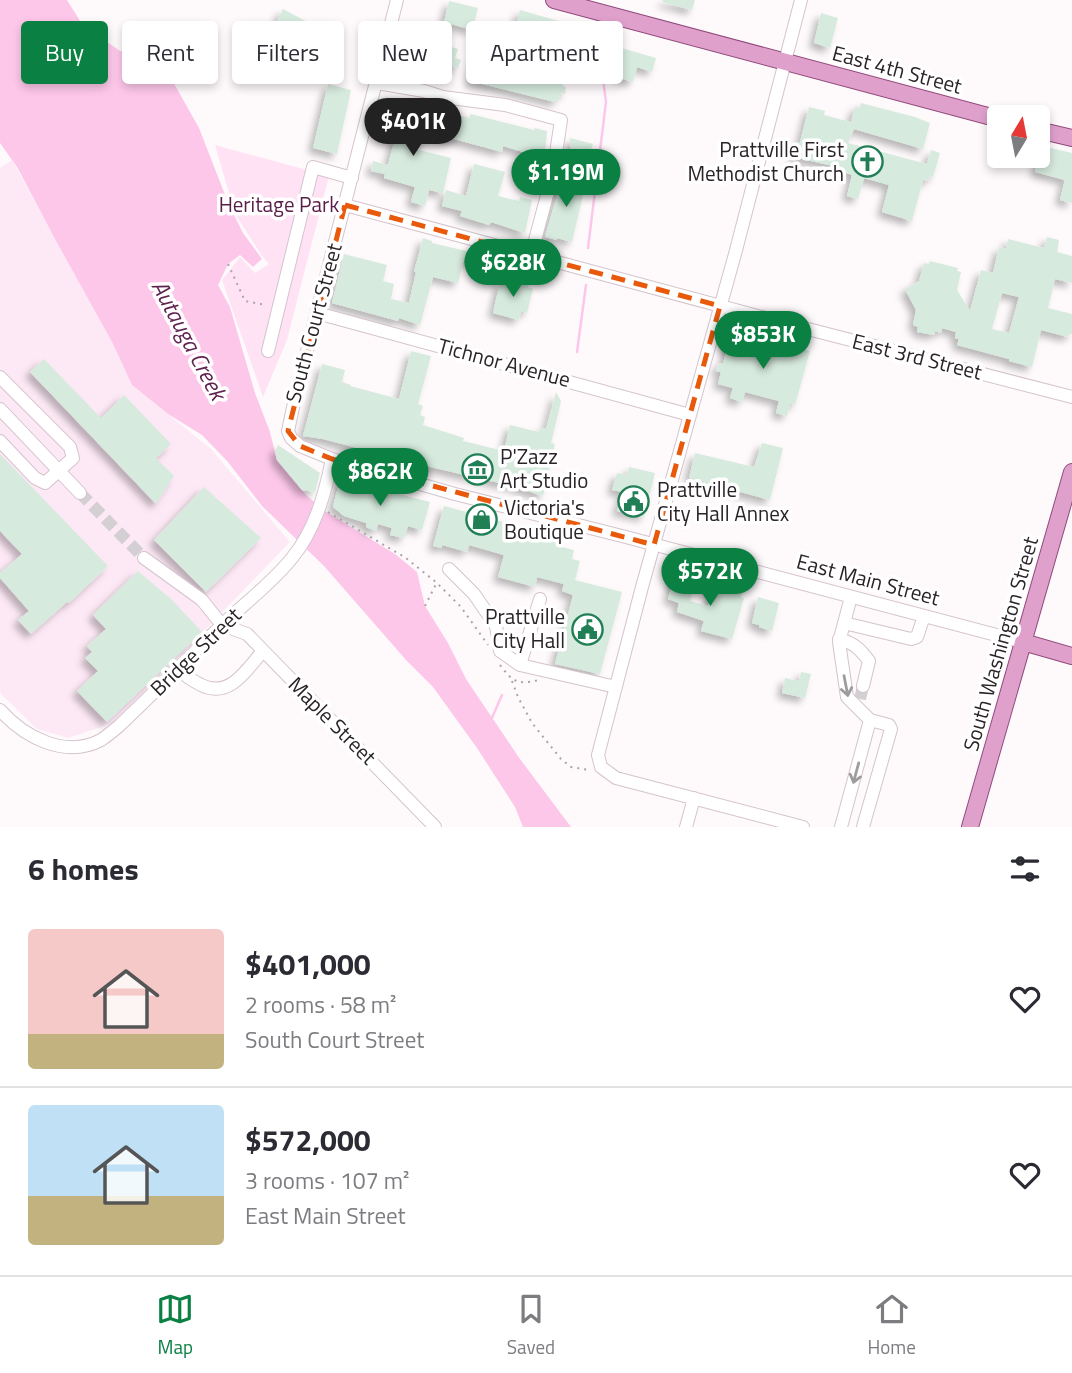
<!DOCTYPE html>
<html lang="en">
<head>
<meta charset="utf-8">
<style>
  body { margin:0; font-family:"Titillium Web",sans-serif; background:#f7f7f7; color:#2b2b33; height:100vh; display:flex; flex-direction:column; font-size:26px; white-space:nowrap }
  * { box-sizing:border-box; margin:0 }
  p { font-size:23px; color:#7c7c81 }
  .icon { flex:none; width:38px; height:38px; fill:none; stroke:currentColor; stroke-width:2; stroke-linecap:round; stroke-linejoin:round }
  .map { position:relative; height:827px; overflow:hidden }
  .sheet { display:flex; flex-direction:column; background:#fff; flex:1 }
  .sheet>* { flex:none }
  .banner { position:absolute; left:21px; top:21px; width:700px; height:63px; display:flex; gap:14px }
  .needle { width:46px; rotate:10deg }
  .controls { position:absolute; left:987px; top:105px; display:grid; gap:14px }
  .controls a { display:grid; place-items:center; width:63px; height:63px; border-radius:7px; background:#fff; box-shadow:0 4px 10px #0003; font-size:35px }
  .price { position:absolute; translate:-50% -60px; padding:0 16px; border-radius:24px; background:#0b8043; color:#fff; font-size:23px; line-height:46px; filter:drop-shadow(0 2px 4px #0008) }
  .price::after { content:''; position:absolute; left:50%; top:42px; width:21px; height:16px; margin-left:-10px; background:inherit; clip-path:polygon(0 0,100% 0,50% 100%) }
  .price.selected { background:#222; color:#fff }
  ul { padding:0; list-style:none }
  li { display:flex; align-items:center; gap:21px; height:175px; padding:0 28px }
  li+li { border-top:2px solid #e1e1e2 }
  li span { display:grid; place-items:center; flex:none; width:196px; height:140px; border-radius:7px; color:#555 }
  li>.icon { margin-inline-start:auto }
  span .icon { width:84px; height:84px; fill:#fffc; stroke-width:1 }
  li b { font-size:30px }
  h2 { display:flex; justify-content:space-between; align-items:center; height:84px; padding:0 28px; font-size:30px }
  .chip { padding:0 24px; border-radius:7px; background:#fff; box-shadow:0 4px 10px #0003; font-size:24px; line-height:63px }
  .chip.selected { background:#0b8043; color:#fff }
  .tabs { display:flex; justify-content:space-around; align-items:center; height:98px; border-top:2px solid #e1e1e2; background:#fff; font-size:19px; color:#7c7c81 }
  .tabs a { display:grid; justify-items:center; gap:4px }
  .tabs .selected { color:#0b8043 }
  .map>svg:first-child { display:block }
</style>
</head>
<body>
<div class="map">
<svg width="1072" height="827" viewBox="0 0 1072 827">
  <defs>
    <filter id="shadow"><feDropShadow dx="-5" dy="5" stdDeviation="3.5" flood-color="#0004"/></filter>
  </defs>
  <rect width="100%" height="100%" fill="#fefafc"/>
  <path fill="#fde9f5" d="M12 160 112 342 132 385 211 449 290 542 116 722 68 738 37 729 2 695 0 692V168Z"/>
  <path fill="#ffe3f4" d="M215 145 329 176 287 340 263 397 222 280 240 257 255 273 269 264 262 256 235 214Z"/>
  <path fill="#fdc7ea" d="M0 0H67L82 24 120 51 154 48 199 128 229 205 243 233 262 259 253 267 240 255 228 264 218 285 230 307 255 393 270 432 277 460 306 495 325 511 395 554 417 572 425 606 448 643 466 679 520 759 571 827H523L515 807 477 748 433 687 406 660 324 566 262 506 228 462 202 435 168 414 132 385 112 342 55 239 17 167 0 143Z"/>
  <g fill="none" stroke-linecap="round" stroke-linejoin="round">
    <path stroke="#fdc7ea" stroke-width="2.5" d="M588 248 606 102 601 64 603 24
      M577 352 586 285
      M491 720 502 695"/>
  </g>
  <path fill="#d7eade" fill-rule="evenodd" filter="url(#shadow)" d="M663 0H695L692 10 662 2Z
    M449 1 478 8 472 30 444 22Z
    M283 9 328 33 307 71 268 51 278 32 273 29Z
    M520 10 583 28 579 46 545 37 543 46 531 42 532 38 514 33Z
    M821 13 838 18 830 48 814 43Z
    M427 33 434 36 433 38 449 43 448 46 458 49 455 58 461 60 458 68 420 58Z
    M618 47 656 58 652 72 637 67 633 82 620 78 623 63 615 61Z
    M481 53 560 73 558 81 563 82V86L566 87 565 94 560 93 558 101 555 100V102L470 81 475 57 480 59Z
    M328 84 351 90 337 154 313 148Z
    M400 98 421 103 413 135 418 137 415 149 451 158 443 193 429 190 425 206 411 202 415 187 384 178 385 174 371 171 373 161 388 165 397 130 393 129Z
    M861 103 915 117 930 123 923 149 854 129 848 143 927 164 931 150 940 153 933 177 930 176 928 181 923 180 912 221 882 212 889 185 864 178 858 199 847 196 852 175 838 170V167L793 157 797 142H800L809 107 825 111 824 115 851 122 855 107 860 108Z
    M449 113 469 118 471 114 534 130 535 128 547 131 546 144 543 158 503 146 502 152 443 136Z
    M570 138 593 144 587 161 569 156 571 153Z
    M1042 146 1072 153V203L1060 200 1065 180 1035 172Z
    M474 164 505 172 498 196 519 201 520 197 532 200 525 233 491 222 489 225 460 216 462 211 442 206 446 190 466 196Z
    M564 171 582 175 577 193 583 195 572 242 557 238V240L545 237Z
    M1047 237 1059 240 1057 252 1072 256V283L1055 279 1048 308 1072 314V334H1069L1068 337 1041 330 1032 367 1009 361V359L957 345 959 339 955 338 956 332 942 328 941 333 935 331 934 335 917 332 918 327 913 325 916 310 905 289 919 281 924 263 929 264 930 261 958 268 957 271 961 272 957 290 970 311 981 270 993 273 999 247 1006 249 1008 239 1044 248ZM1002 293 1019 297 1009 333 992 329Z
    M423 238 432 241V243L479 254 476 263 464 259 458 283 433 277 420 325 399 318 398 321 332 303 344 254 387 265 383 281 394 284 391 299 409 303 416 272H414Z
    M522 276 530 278 528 287 533 289 527 313 521 311 519 320 493 313 500 282 519 286Z
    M731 333 790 350 792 343 801 346V349L810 351 795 405 790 403 787 416 776 413 779 401 745 392 742 402 730 398 733 388 718 384 721 372 716 371 719 363 723 364Z
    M411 351 431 356 418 404 423 406 420 415 425 417 423 425 464 438 463 441 504 451 510 425 539 432 541 428 546 429 556 392 561 401 551 443 555 444 543 496 512 486 422 465 323 439 303 436 322 364 345 370 342 382 351 385 350 386 399 399Z
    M44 359 101 418 124 395 171 444 156 458 174 476 156 504 30 372Z
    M762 443 783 448 770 500 689 478 695 453 754 467Z
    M278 445 320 473 315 492 302 490 277 460 275 451Z
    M0 454 108 566 69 603 67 602 31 634 18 620 29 611 0 578V573L22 554 0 531Z
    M629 467 655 473 644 517 617 511 623 492 612 490 617 473 627 475Z
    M340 479 430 502 422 530 408 526 404 538 390 535 392 528 378 524 376 531 366 527V523L344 516 333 507Z
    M204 487 261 538 206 592 154 540Z
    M444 506 564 538 562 547 574 550 572 559 580 561 575 580 622 592 600 674 555 664 573 595 562 591 564 584 537 577 535 587 498 577 504 555 469 545 467 552 442 545V548L433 546Z
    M138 571 172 600 202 632 107 722 77 691 98 671 85 658 92 652 87 646 106 629 93 615Z
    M674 578 679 580 680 578 688 580 687 583 694 585 690 601 708 606 712 589 714 590 715 585 743 592 741 597 744 598 732 639 701 631 704 621 677 612 679 603 668 599Z
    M758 597 779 603 772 631 759 627V625L752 623Z
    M801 672 811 674 805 698 782 693 785 678 799 681Z"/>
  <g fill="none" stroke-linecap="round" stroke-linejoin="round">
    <path stroke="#d4cfd2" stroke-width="12" stroke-dasharray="12 6" stroke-linecap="butt" d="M80 493 144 558
      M860 699 863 686"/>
    <defs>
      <path id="minor" d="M397 0 295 398 288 431 291 438 300 446 332 459 455 494 622 536 1023 642
        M801 0 735 254 642 587 598 755 601 767 616 778 803 827
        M377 83 424 91 443 97 505 105 561 120 553 173 531 255
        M345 205 769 319 1072 397
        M317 313 690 415
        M268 351 313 167 352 178
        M0 377 70 447 73 458 45 483 35 478 0 441
        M0 409 80 493
        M144 558 202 600 222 625 247 634 435 827
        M449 569 474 594 496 626 500 651 520 665 616 687
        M851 597 839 642 847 697 870 720 889 725 891 729 863 827
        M844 623 911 639 917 637 924 616
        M839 639C854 643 860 649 869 661L863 686
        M520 665 540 599
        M179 669C186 677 192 680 201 685 230 699 246 670 263 651
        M0 710C24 737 65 759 101 740 107 736 113 731 119 726 154 693 188 658 222 625 245 603 272 583 292 558 315 530 325 494 332 459
        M686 827 694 798
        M841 827 870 720"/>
      <path id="major" d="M554 0 999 119
        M1038 130 1072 138
        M1023 642 1072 656
        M970 827 1072 472"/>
    </defs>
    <use href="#minor" stroke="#d4c3cd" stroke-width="14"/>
    <use href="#major" stroke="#924b7c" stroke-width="18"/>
    <path stroke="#a8a3a6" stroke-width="2" stroke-dasharray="2 5" stroke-linecap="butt" d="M228 264 245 301 266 305
      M328 512 406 558 437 583 461 607 488 645
      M425 606 436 584
      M500 665C513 682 517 685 539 680
      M512 681 518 697 532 723 561 759 571 767 589 770"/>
    <use href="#minor" stroke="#fff" stroke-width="12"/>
    <use href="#major" stroke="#dfa0cc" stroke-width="16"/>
  </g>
  <defs><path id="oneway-shaft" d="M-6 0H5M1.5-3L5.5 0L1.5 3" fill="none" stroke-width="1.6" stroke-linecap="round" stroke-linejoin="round" transform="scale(1.75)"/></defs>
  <g stroke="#9f9c9e">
    <use href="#oneway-shaft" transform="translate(846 686) rotate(79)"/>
    <use href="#oneway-shaft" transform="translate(856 773) rotate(105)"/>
  </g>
  <path fill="none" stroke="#e8590c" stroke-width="5" stroke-dasharray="14 9" stroke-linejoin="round" d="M345 205 720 306 654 545 332 459 300 446 288 431Z"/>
  <defs>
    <symbol id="church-ring" viewBox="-11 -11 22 22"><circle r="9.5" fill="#fff" stroke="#217f56" stroke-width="1.5"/><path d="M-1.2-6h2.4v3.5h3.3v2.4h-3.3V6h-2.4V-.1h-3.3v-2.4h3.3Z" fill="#217f56"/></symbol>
    <symbol id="museum-ring" viewBox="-11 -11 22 22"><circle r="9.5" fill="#fff" stroke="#217f56" stroke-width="1.5"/><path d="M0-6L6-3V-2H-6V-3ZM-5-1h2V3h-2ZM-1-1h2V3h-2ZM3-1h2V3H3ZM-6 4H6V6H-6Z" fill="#217f56"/></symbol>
    <symbol id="civic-ring" viewBox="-11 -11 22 22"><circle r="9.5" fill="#fff" stroke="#217f56" stroke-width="1.5"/><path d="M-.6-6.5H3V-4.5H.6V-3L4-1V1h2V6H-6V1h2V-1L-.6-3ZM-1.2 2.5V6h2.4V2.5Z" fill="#217f56"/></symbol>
    <symbol id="shop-ring" viewBox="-11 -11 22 22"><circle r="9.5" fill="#fff" stroke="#217f56" stroke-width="1.5"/><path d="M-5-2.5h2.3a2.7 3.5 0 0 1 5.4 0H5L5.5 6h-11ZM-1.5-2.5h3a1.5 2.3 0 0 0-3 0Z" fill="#217f56"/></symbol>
  </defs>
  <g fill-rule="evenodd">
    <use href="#church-ring" x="850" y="144" width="35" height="35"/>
    <use href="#museum-ring" x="460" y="452" width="35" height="35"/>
    <use href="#civic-ring" x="616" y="484" width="35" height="35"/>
    <use href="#shop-ring" x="464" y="502" width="35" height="35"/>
    <use href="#civic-ring" x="570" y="612" width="35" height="35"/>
  </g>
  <g text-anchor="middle" stroke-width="7" stroke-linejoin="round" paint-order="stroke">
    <g font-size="21" fill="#2a2428" stroke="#fff">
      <text transform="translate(897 70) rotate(15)" y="7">East 4th Street</text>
      <text transform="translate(314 323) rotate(-75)" y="7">South Court Street</text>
      <text transform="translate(917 357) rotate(14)" y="7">East 3rd Street</text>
      <text transform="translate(504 363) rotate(15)" y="7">Tichnor Avenue</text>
      <text transform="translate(868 580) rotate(15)" y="7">East Main Street</text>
      <text transform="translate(1001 644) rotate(-74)" y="7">South Washington Street</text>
      <text transform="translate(196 652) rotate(-44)" y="7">Bridge Street</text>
      <text transform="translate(332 721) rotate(45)" y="7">Maple Street</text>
    </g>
    <g font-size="21" fill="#2a2428" stroke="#fff" text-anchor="start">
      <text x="844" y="157" text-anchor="end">Prattville First<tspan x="844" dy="24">Methodist Church</tspan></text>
      <text x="500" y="464">P'Zazz<tspan x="500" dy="24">Art Studio</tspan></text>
      <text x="657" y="497">Prattville<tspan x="657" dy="24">City Hall Annex</tspan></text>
      <text x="504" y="515">Victoria's<tspan x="504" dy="24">Boutique</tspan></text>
      <text x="565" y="624" text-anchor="end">Prattville<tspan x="565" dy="24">City Hall</tspan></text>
    </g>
    <g font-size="21" fill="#5a1d49" stroke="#fff">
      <text x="279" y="212">Heritage Park</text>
    </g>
    <g font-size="23" font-style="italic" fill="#60224f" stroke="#fff">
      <text transform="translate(189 340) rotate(62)" y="8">Autauga Creek</text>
    </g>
  </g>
</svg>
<div class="controls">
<a><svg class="needle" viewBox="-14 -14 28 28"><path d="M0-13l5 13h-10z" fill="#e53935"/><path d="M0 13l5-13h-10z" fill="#7c7c81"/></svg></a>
</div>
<b class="price selected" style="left:413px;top:158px">$401K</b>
<b class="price" style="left:566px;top:209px">$1.19M</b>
<b class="price" style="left:513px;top:299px">$628K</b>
<b class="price" style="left:763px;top:371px">$853K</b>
<b class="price" style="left:380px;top:508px">$862K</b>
<b class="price" style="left:710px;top:608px">$572K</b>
<div class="banner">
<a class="chip selected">Buy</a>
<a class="chip">Rent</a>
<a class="chip">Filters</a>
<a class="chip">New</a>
<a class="chip">Apartment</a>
</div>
</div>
<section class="sheet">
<h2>6 homes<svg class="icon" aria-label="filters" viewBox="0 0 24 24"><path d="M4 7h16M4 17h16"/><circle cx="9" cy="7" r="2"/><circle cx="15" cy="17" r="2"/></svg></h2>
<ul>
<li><span style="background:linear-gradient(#f6c9c9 75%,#c2b280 0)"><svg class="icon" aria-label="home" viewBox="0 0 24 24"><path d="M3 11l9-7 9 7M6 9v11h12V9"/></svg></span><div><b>$401,000</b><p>2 rooms · 58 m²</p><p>South Court Street</p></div><svg class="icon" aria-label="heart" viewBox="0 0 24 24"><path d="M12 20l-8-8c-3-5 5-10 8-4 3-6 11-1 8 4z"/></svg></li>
<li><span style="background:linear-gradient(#bfe0f5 65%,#c2b280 0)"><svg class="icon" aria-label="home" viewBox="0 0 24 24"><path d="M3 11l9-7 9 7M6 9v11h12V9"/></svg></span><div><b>$572,000</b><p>3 rooms · 107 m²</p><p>East Main Street</p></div><svg class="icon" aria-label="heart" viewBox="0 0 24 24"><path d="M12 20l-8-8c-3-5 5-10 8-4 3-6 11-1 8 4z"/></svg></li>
</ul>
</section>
<nav class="tabs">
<a class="selected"><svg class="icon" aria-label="map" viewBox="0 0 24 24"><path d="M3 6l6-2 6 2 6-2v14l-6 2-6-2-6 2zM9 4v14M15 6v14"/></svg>Map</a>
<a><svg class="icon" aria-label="saved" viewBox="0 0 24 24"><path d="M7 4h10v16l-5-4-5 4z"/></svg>Saved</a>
<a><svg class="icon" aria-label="home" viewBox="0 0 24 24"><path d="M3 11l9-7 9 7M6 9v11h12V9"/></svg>Home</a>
</nav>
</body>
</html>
